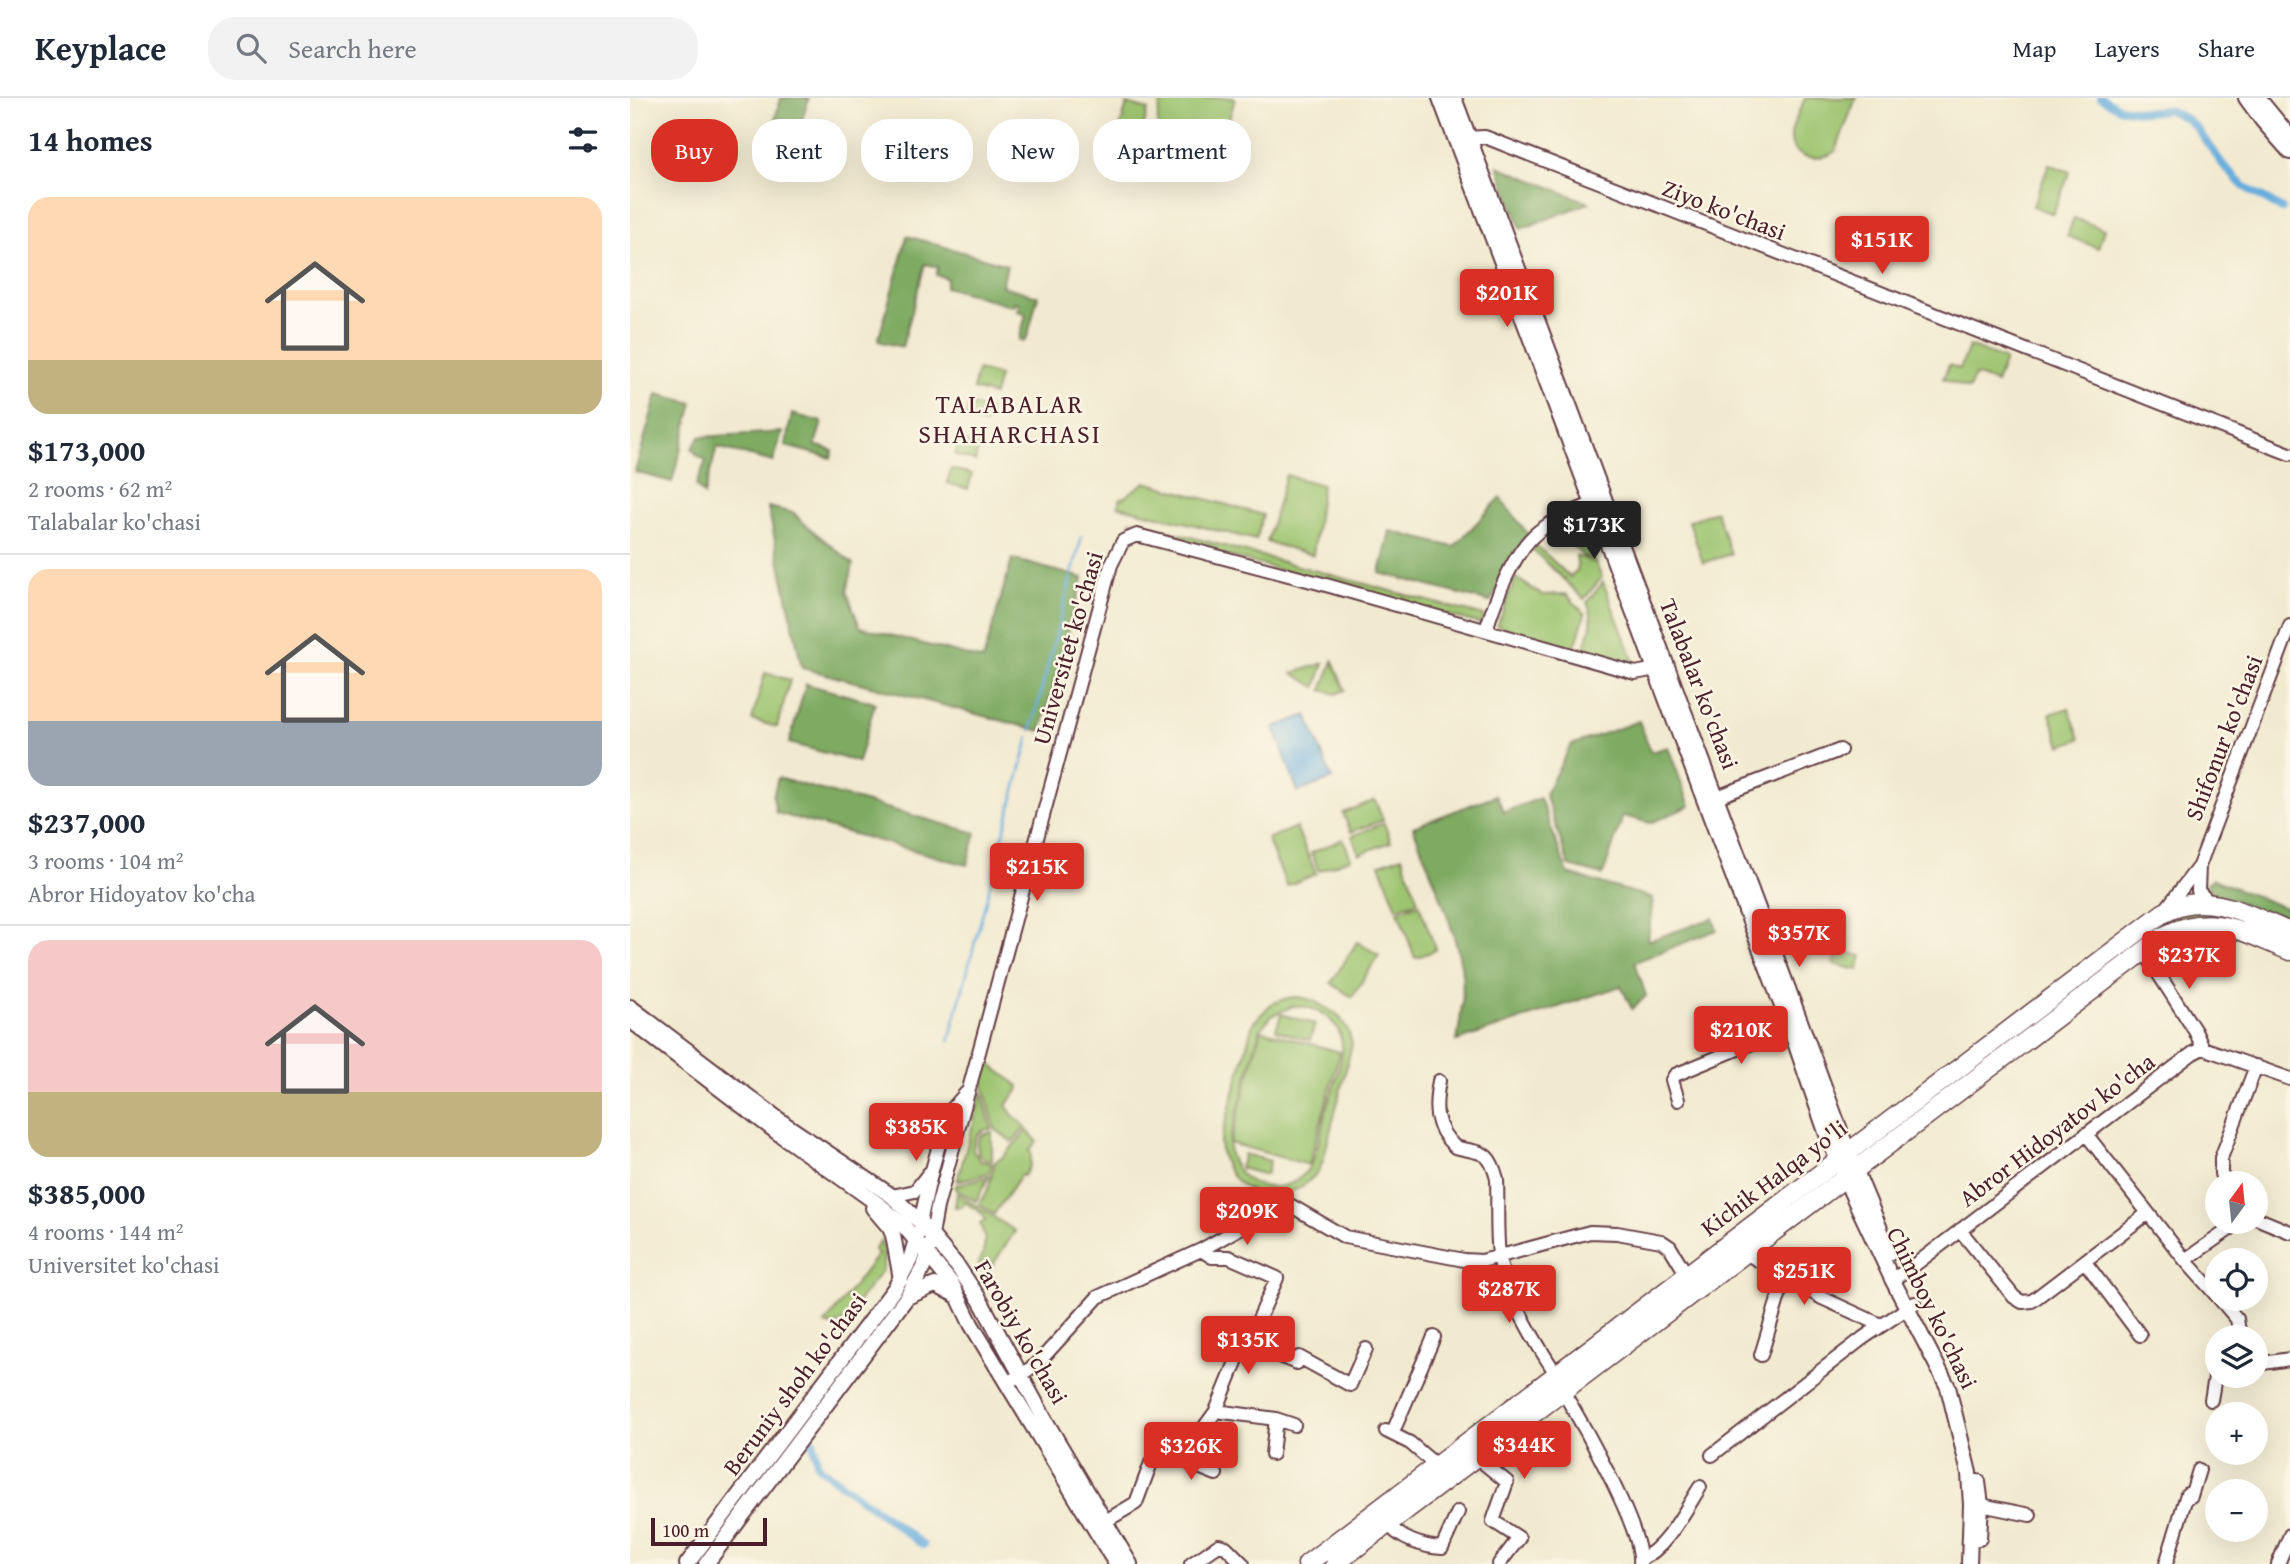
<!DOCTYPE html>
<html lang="en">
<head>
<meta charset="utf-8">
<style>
  body { margin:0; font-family:"Gentium Book Plus",serif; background:#f2f2f3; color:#1f2937; height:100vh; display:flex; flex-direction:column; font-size:26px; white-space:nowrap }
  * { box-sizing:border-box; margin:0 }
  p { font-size:23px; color:#747a83 }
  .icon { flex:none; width:38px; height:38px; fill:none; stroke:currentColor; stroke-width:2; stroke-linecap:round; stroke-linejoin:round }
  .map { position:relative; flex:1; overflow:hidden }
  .panel { display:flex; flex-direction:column; background:#fff; width:630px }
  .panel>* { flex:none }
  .guide { position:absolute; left:21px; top:21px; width:665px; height:63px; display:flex; gap:14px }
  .needle { width:46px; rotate:15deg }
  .buttons { position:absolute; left:1575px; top:1073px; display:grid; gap:14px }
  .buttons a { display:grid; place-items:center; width:63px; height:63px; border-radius:50%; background:#fff; box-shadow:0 7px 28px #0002; font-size:35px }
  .scale { position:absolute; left:21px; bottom:18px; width:116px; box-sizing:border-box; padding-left:7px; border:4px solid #4a1f2b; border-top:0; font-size:19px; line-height:24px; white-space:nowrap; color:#4a1f2b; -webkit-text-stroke:5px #fcf5e5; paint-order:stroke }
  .price { position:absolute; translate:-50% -60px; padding:0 16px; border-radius:7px; background:#d93025; color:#fff; font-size:23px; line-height:46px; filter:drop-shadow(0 2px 4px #0008) }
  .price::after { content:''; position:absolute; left:50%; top:42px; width:21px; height:16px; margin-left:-10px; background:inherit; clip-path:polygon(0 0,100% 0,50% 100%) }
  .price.on { background:#222; color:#fff }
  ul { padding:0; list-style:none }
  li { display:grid; align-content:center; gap:14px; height:371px; padding:0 28px }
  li+li { border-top:2px solid #e0e1e3 }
  li span { display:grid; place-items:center; height:217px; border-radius:21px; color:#555 }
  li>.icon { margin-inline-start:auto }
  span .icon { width:126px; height:126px; fill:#fffc; stroke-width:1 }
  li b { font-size:30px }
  h2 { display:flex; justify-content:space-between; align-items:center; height:84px; padding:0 28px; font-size:30px }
  .tag { padding:0 24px; border-radius:28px; background:#fff; box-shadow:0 7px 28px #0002; font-size:24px; line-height:63px }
  .tag.on { background:#d93025; color:#fff }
  header { display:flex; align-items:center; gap:42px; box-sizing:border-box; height:98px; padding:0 35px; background:#fff; border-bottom:2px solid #e0e1e3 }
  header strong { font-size:33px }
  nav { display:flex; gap:38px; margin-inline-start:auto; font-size:24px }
  .search { width:490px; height:63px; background:#f2f2f3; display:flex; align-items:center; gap:18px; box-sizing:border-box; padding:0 24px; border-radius:28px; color:#747a83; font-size:26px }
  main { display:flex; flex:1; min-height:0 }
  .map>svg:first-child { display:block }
</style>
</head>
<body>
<header>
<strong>Keyplace</strong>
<div class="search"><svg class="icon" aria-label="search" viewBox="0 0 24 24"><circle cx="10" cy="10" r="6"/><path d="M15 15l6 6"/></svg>Search here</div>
<nav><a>Map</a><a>Layers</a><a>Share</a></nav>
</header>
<main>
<section class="panel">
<h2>14 homes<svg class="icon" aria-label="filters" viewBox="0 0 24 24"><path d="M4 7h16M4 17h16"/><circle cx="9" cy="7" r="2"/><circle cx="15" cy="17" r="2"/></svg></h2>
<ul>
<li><span style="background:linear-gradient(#ffd9b3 75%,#c2b280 0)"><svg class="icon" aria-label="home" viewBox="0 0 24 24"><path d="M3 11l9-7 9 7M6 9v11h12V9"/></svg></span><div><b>$173,000</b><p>2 rooms · 62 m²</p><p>Talabalar ko'chasi</p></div></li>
<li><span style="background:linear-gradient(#ffd9b3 70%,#9aa5b1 0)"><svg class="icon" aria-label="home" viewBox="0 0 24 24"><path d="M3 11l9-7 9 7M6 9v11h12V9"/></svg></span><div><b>$237,000</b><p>3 rooms · 104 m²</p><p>Abror Hidoyatov ko'cha</p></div></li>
<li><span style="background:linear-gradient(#f6c9c9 70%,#c2b280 0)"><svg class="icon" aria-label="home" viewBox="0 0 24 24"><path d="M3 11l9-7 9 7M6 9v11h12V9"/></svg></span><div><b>$385,000</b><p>4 rooms · 144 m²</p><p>Universitet ko'chasi</p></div></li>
</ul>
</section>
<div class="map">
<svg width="1660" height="1466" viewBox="0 0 1660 1466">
  <rect width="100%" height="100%" fill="#fcf5e5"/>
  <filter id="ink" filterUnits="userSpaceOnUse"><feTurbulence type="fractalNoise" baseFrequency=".0143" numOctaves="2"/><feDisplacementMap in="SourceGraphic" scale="14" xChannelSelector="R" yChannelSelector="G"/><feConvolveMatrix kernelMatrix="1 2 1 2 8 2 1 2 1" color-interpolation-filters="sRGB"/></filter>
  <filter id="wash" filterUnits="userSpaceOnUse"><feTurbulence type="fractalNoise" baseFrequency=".00686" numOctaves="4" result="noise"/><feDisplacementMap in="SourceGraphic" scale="28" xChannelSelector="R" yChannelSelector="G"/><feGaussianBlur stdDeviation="1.57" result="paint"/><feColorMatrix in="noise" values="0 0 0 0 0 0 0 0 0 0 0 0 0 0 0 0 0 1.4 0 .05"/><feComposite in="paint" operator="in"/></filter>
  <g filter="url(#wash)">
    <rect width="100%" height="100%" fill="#f2ead0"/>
    <path fill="#9dc470" stroke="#74724e" stroke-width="2" fill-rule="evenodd" d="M533 0H605L584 75 575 72 580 51C557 59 525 45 528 17 529 11 531 5 533 0Z
      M1175 0H1226L1205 54C1190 64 1160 62 1161 38 1161 26 1171 11 1175 0Z
      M497 6 518 12 509 45 487 39Z
      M1419 66 1440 74 1423 116 1403 108Z
      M1444 120 1474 131 1468 150 1437 138Z
      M1339 248 1375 262 1366 285 1345 277 1339 291 1313 281 1319 267 1330 271Z
      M348 272 369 278 364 297 343 291Z
      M339 306 359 312 355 326 335 321Z
      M329 342 349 348 345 363 325 357Z
      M321 371 342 376 338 391 317 385Z
      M656 377 692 387 683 457 637 444Z
      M515 384 633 417 626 442 488 408 490 400H493Z
      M1086 413 1101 456 1073 465 1059 423Z
      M949 419 964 461 953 458 931 435 932 427Z
      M501 423 854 518 851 526 499 431Z
      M905 446 940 479 948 471 946 458 965 464 972 479 954 501 902 451Z
      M886 480 912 497 936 496 955 516 945 549 867 528Z
      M973 484 1004 564 954 551C959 536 966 520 957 505Z
      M703 563 715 592 706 596 692 592Z
      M694 565 686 589 663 575Z
      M135 575 160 582 147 629 122 622Z
      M1439 610 1450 641 1431 648 1420 616Z
      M745 702 753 722 721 734 713 715Z
      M754 725 761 744 729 756 722 738Z
      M666 729 686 776 657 788 637 741Z
      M713 741 721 760 689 773 681 755Z
      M772 758 788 803 767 810 750 766Z
      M789 806 806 852 785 860 768 813Z
      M1575 809 1660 838V846L1584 818 1558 819 1546 823 1445 893 1444 891 1537 820Z
      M727 844 749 857 722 899 701 885Z
      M1207 852 1232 858 1228 872 1203 866Z
      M670 899 684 903 708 917 718 932 722 946 693 1063 689 1072C657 1116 594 1100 590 1045L623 925 641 906 657 900ZM663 908C686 907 711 922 712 948 713 967 700 997 695 1016 690 1035 687 1063 673 1077 659 1091 635 1093 618 1082 606 1073 599 1060 599 1045L630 932 641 918Z
      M651 916 685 926 680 942 646 932Z
      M631 932 710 954 679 1067 600 1045Z
      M358 965 389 988 388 993 376 1007 382 1016 396 1029 382 1044 365 1031 353 985Z
      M352 994 362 1031C348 1031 343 1040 343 1053L351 1063 362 1065 359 1075 327 1083Z
      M397 1032 407 1043 399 1053 401 1056 400 1067 394 1078 391 1077 364 1116 349 1106 358 1091 365 1064 373 1059Z
      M362 1034V1062L355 1061 348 1056 347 1045 351 1037Z
      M614 1056 640 1063 636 1077 610 1070Z
      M359 1078 346 1103 325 1091 326 1087Z
      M327 1095 385 1133 356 1177 348 1166C356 1153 357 1140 350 1126L356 1122 350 1114 334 1104 332 1109H325Z
      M251 1142 254 1156 253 1171 213 1224 201 1228 195 1226 248 1156 244 1152Z"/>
    <path fill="#7eaa62" stroke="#646446" stroke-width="2" d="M151 0H179L170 28 145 21Z
      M868 68 959 105 891 131Z
      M277 138 377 167 372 188 408 198 398 237 394 243 389 242 396 216 388 213 389 205 384 204 383 208 315 189 317 180 306 177 308 169 295 166 272 249 248 243Z
      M27 296 63 305 42 384 5 374Z
      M162 316 192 324 185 347 203 353 201 360 155 348Z
      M152 334 143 364 87 349 74 397 66 387 76 363 67 357 62 350 70 339Z
      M870 400 898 436 860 504 750 475 760 433 824 449Z
      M138 409 164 415 170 422 223 466 217 494 230 529 353 562 382 461 453 480 411 633 172 570Z
      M176 586 245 605 228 664 159 645Z
      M1009 623 1021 654 1038 649 1060 708 1020 725 993 718 973 777 939 768 915 696 941 647Z
      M148 680 346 735 337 767 146 715 143 698Z
      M866 697 874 714 910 700 938 776 1023 800 1018 843 1083 820 1087 832 1005 864 1016 898 1002 911 991 888 827 943C831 918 835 892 831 867 822 820 800 774 783 729Z
      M1583 781 1660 812V825L1580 793 1577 785Z"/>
    <path fill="#67addd" stroke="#586684" stroke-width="2" d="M677 617 702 681 668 694 644 629Z"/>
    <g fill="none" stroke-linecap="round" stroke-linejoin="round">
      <path stroke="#67addd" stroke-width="2.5" d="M401 632 452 438
        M319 943 399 639"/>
      <path stroke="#67addd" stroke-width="8" d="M1471 0 1489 10 1515 14 1538 12 1557 21 1567 31 1594 68 1613 88 1652 111
        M183 1343 188 1368 293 1447"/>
    </g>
  </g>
  <g filter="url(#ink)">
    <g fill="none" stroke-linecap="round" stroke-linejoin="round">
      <defs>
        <path id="minor" d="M832 40 855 39 1660 356
          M856 532C865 502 884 452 909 433 925 421 944 413 962 406
          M1087 699 1210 652
          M1569 768 1568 793 1579 804
          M1536 811 1569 768 1660 528
          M1514 853 1565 933 1573 950
          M809 983C804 1010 804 1029 825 1049 851 1056 859 1050 867 1081 868 1106 866 1132 869 1157 873 1191 908 1249 927 1277
          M1048 1002 1042 982 1045 977 1146 935 1159 927
          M1456 1036 1555 1162 1587 1198
          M1597 1085 1591 1076V1060L1626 968
          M262 1098 285 1093 299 1075
          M1626 1120 1660 1134
          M290 1124 302 1072 317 1017 336 995
          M1330 1132 1384 1199 1392 1204 1402 1203 1518 1115
          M302 1137 307 1109 481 467 493 443 507 437 689 485 1005 575 1032 570
          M1116 1155 1192 1200 1251 1227
          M1555 1162 1610 1124
          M1455 1164 1510 1237
          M1262 1181 1278 1172 1563 955 1573 950 1660 981
          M1589 1200 1607 1221 1610 1239
          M618 1246 667 1265 669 1259 720 1287 736 1251
          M1131 1257 1155 1178
          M1626 1266 1660 1261
          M382 1282 406 1267 468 1199 571 1152 617 1126 644 1106H658L715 1139 834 1162 852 1163 960 1134 987 1135 1031 1143 1040 1149 1057 1177
          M932 1292C951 1323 1014 1433 1010 1466
          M1581 1302 1587 1267
          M586 1313 646 1321 664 1327
          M756 1333 780 1345 807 1368
          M762 1336 804 1239
          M642 1356 646 1321
          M1082 1357 1233 1240 1285 1205
          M845 1358 877 1384 863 1423 889 1440 869 1466
          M557 1362 570 1335 586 1313 608 1259 618 1246 647 1180 599 1159H582L571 1152
          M1341 1407H1351L1400 1417
          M474 1424 506 1405 521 1365C530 1355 545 1360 557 1362L561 1366 586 1376
          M758 1425C768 1441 794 1449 812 1450L828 1414
          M1011 1461C1035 1452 1056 1411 1070 1389
          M561 1466 589 1447 596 1449 613 1466
          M1536 1466 1557 1396 1561 1398 1569 1372
          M1648 1466 1660 1437"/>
        <path id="major" d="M810 0 1159 927 1196 1034 1222 1096 1262 1181 1318 1289 1339 1375 1341 1407 1339 1466
          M824 0 1170 923 1218 1054 1260 1155
          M1616 0 1632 22 1660 54
          M1628 0 1660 39
          M0 909 156 1027 262 1098 290 1124 328 1169 350 1202 415 1322 500 1466
          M0 922 148 1035 252 1109 273 1127 322 1186 341 1226 486 1466
          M243 1110 260 1130 263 1137 271 1181
          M277 1199 305 1187 326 1197
          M1348 1384 1351 1407 1349 1440
          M57 1466 265 1190 280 1162 288 1135
          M76 1466 277 1199 293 1170 299 1148"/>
        <path id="highway" d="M677 1466 1533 815C1575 790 1619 817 1660 834
          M705 1466 1534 838C1582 812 1614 835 1660 853"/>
      </defs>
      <use href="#minor" stroke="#633d44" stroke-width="16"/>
      <use href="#major" stroke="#633d44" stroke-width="18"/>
      <use href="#highway" stroke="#633d44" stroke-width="21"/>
      <use href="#minor" stroke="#fff" stroke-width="12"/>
      <use href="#major" stroke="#fff" stroke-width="14"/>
      <use href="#highway" stroke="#fff" stroke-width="18"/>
    </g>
  </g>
  <g text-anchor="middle" stroke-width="5" stroke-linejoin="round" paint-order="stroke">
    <g font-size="24" fill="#4a1f2b" stroke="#fcf5e5">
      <text transform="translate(1094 112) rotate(21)" y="8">Ziyo ko'chasi</text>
      <text transform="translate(438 550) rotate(-74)" y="8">Universitet ko'chasi</text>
      <text transform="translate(1069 586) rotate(69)" y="8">Talabalar ko'chasi</text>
      <text transform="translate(1594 640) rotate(-69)" y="8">Shifonur ko'chasi</text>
      <text transform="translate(1427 1032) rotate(-37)" y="8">Abror Hidoyatov ko'cha</text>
      <text transform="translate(1144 1080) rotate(-37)" y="8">Kichik Halqa yo'li</text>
      <text transform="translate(1302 1210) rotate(64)" y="8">Chimboy ko'chasi</text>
      <text transform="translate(391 1234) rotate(60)" y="8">Farobiy ko'chasi</text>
      <text transform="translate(165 1286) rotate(-53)" y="8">Beruniy shoh ko'chasi</text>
    </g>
    <g font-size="26" letter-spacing="2" fill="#4a1f2b" stroke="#fcf5e5">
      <text x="380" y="315">TALABALAR<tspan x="380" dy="30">SHAHARCHASI</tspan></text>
    </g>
  </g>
</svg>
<div class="buttons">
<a><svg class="needle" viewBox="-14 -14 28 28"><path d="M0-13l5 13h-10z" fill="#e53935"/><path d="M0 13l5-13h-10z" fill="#747a83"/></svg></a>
<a><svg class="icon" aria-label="locate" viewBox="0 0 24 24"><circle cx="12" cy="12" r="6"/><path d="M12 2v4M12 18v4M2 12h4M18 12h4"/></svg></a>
<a><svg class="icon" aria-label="layers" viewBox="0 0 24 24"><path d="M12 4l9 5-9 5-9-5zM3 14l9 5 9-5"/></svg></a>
<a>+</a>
<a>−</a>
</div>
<div class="scale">100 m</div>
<b class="price" style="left:1252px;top:178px">$151K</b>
<b class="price" style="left:877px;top:231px">$201K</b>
<b class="price on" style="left:964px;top:463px">$173K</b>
<b class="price" style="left:407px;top:805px">$215K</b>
<b class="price" style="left:1169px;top:871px">$357K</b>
<b class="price" style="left:1559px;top:893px">$237K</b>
<b class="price" style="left:1111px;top:968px">$210K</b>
<b class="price" style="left:286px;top:1065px">$385K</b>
<b class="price" style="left:617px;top:1149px">$209K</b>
<b class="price" style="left:1174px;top:1209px">$251K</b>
<b class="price" style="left:879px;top:1227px">$287K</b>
<b class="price" style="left:618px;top:1278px">$135K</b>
<b class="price" style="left:894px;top:1383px">$344K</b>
<b class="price" style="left:561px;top:1384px">$326K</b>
<div class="guide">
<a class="tag on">Buy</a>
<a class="tag">Rent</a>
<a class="tag">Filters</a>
<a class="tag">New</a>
<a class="tag">Apartment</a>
</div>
</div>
</main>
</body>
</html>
